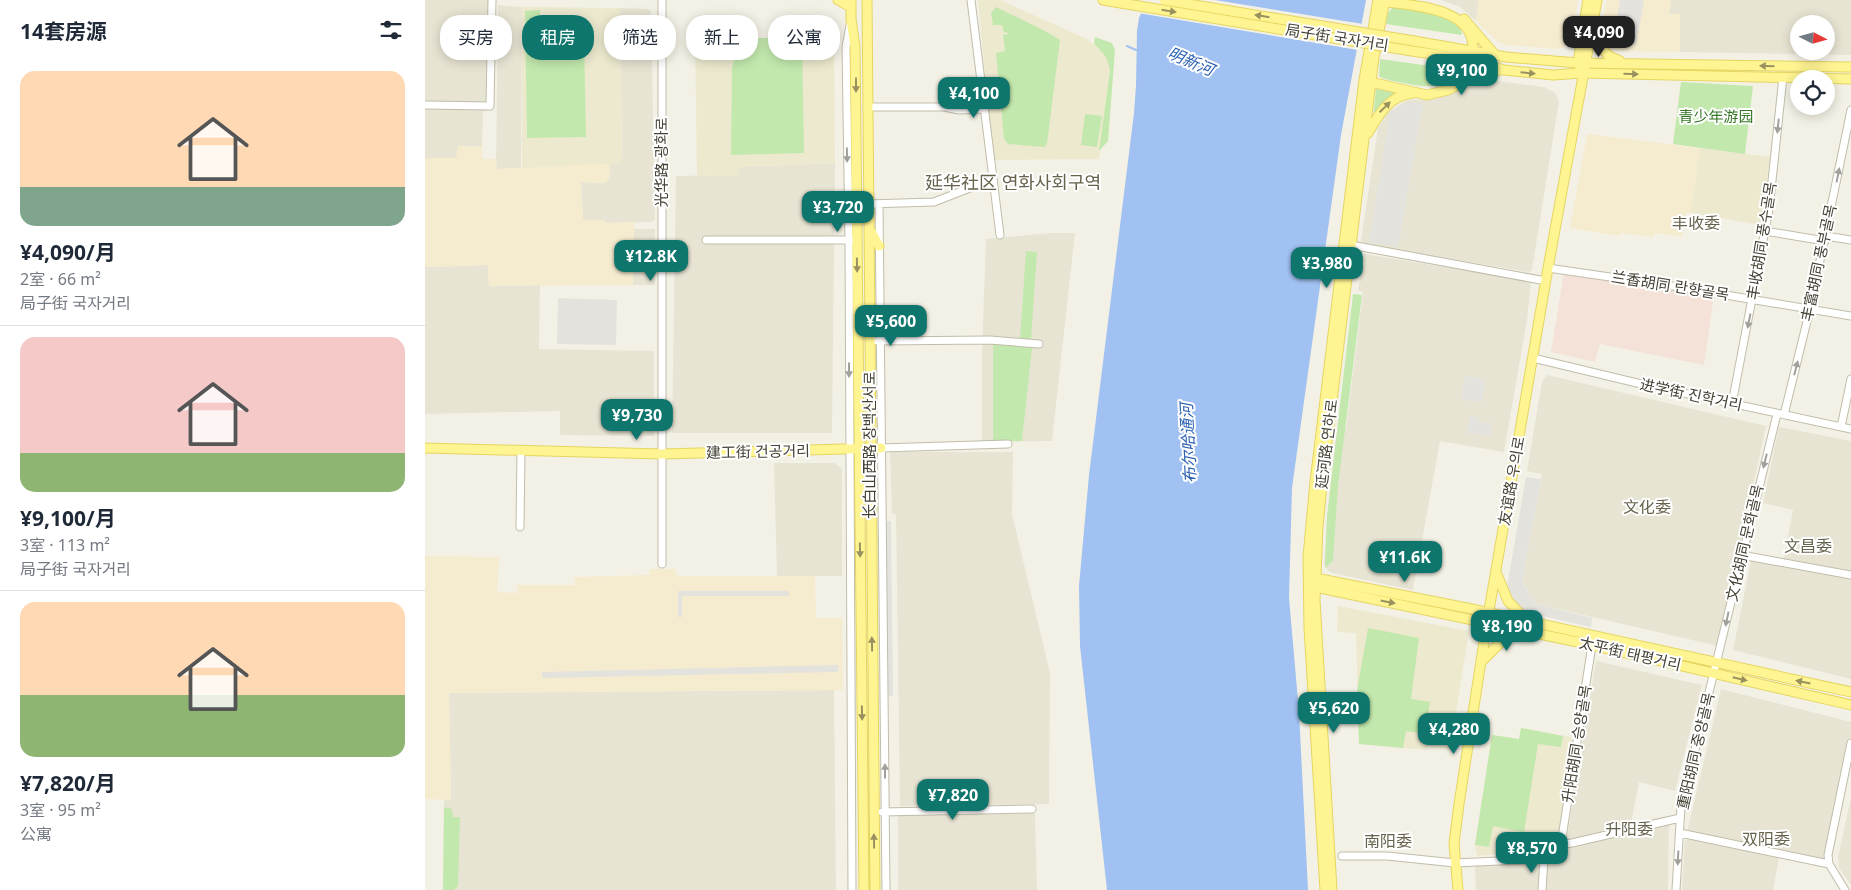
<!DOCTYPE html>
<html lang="zh">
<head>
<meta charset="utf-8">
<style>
  body { margin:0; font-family:"Noto Sans","Noto Sans SC","Noto Sans KR",sans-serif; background:#f6f6f7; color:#1f2937; height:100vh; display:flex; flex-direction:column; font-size:19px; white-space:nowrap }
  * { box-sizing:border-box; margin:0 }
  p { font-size:16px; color:#747a83 }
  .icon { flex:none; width:28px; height:28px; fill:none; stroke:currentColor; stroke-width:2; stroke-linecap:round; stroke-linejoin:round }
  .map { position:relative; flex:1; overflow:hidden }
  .side { display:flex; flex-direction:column; background:#fff; width:425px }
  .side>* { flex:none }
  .guide { position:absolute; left:15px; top:15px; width:475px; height:45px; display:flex; gap:10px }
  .needle { width:32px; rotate:96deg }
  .controls { position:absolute; left:1365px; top:15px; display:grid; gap:10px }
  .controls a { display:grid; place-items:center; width:45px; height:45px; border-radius:50%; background:#fff; box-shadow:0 2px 12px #0003; font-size:25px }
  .price { position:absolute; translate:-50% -42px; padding:0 11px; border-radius:10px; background:#0f766e; color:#fff; font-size:16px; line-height:32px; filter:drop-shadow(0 1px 2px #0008) }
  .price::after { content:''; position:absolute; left:50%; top:30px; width:15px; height:11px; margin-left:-8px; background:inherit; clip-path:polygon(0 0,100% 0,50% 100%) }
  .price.current { background:#222; color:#fff }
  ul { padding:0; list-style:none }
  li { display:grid; align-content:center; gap:10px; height:265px; padding:0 20px }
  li+li { border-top:1px solid #e0e1e3 }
  li span { display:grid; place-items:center; height:155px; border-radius:15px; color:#555 }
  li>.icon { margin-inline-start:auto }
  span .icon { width:90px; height:90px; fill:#fffc; stroke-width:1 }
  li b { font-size:21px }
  h2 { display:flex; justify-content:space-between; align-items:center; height:60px; padding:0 20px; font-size:21px }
  .tag { padding:0 18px; border-radius:20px; background:#fff; box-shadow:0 2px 12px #0003; font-size:18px; line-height:45px }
  .tag.current { background:#0f766e; color:#fff }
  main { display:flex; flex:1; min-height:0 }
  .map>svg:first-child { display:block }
</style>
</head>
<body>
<main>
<section class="side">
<h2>14套房源<svg class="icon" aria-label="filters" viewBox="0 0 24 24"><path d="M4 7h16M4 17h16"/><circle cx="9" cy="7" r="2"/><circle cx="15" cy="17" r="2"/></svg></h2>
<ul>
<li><span style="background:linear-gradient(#ffd9b3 75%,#7fa58c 0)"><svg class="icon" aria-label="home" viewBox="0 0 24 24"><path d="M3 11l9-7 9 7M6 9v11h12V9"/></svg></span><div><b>¥4,090/月</b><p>2室 · 66 m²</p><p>局子街 국자거리</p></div></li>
<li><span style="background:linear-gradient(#f6c9c9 75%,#8fb573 0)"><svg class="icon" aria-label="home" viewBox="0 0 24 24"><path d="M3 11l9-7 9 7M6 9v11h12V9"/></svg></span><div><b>¥9,100/月</b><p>3室 · 113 m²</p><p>局子街 국자거리</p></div></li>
<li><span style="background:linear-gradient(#ffd9b3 60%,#8fb573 0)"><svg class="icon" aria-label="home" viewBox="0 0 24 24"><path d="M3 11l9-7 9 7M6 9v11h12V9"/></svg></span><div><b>¥7,820/月</b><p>3室 · 95 m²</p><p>公寓</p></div></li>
</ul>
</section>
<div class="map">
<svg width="1426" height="890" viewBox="0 0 1426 890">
  <rect width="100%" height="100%" fill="#f3f1e5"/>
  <path fill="#e7e4d3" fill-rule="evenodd" d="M0 0H63L62 111H58L57 146H33L32 158H0Z
    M1016 0H1054L1051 21 1035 7Z
    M1246 0H1426V55L1255 52V15L1244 14ZM1374 24H1401V51H1374Z
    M73 5 97 7 96 168 71 169Z
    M195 8 223 9 226 12 230 219 227 222 181 223 179 220 158 221 156 182 180 183 185 177 184 163 197 162Z
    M1059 81H1072L1119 87 1130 93 1134 101 1107 270 1104 272 937 244 936 241 953 128 963 112 983 100 1011 99 1043 85Z
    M410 163 407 433H247L251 176 313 175V167Z
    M209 229H230V285H208Z
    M626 233H650L627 441 557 442V350L561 239Z
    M939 254 1106 281 1102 320 1079 452 1015 441 988 590 908 573 903 571 899 564 902 517 912 428 921 429 938 292 933 290Z
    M63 265 64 286 115 285 114 349 229 351V436L135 435V411L0 414V267Z
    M1122 375 1341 426 1293 646 1111 604 1097 581 1117 474 1102 471 1117 382Z
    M1354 427 1426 441V679L1308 650 1327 556 1358 563 1368 510 1338 503Z
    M465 452H588L587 514 625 673 624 804 475 806 471 514H467Z
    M349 463H409L417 468V576H352Z
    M1171 661 1277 685 1250 791 1214 782 1206 823 1244 816 1243 890H1051L1050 864 1125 858 1142 837Z
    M1296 689 1426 722V739L1398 859 1262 832Z
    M409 690 411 890H18L19 800H26L24 693Z
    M1426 797V885L1414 868 1413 858Z
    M610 813 612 890H473V815Z
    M1274 839 1354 857 1348 890H1257L1260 840Z"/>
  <path fill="#f5eccf" d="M1054 0H1153L1145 42 1138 48 1133 49 1082 45 1073 42 1051 21Z
    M1182 0H1246L1244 14H1255V52L1186 51 1181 48 1177 43 1175 34Z
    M1162 134 1275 148 1266 213H1261L1257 237 1230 233 1229 237 1195 233 1194 236 1145 228Z
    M33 146H57V159H71L72 169 184 163 185 177 180 183 156 182 158 220H179L181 223 209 222 208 285 64 286 63 265 0 267V158H31Z
    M0 556 74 557 72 592 92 593V585H149L150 577 224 575 225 569H251L252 576H390L391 618H417L418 690 24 693 26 800 0 799Z"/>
  <path fill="#ece9cf" d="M553 0H575L662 39 680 54 684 62 685 71 674 159 568 160Z
    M97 7 195 8 197 163 97 168Z
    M270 38H409L410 163 314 167V175L272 176Z
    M1275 148 1345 157 1335 225 1266 213Z
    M913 606 1044 631 1025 750 1003 746 1002 750 934 744 931 633 912 632Z
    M1096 728 1146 737V741H1148L1134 835 1123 849 1052 856 1050 845 1067 735 1094 739Z"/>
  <path fill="#f4e1d8" d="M1139 272 1289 295 1279 365 1175 344 1170 362 1126 352Z"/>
  <path fill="#c3e8ad" d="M969 6C987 9 1037 11 1037 35L961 24 963 13Z
    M571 7 618 30 635 40 622 144 619 147 583 144 579 139 571 53 580 51 578 34 582 35 583 33 579 32 577 25H568L566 13Z
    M115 10V37L159 36 161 137 102 138 100 11Z
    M670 37 687 43 690 50 683 141 674 151 685 71C683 58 679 53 669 44Z
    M313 38H377L379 153 306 155 307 68 311 54 313 53Z
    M955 59 1027 69 1032 74C1016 94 985 84 964 80L957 78 954 76Z
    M1256 82 1328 86 1320 154 1248 144Z
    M951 89 980 93 948 118Z
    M660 114 677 116 672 147 656 145Z
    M601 251 612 252 606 340 595 339Z
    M928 294 937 295 913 486 908 561 900 568 902 517Z
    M568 344 607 348 597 441H568Z
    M943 628 994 638 986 699 1005 702 1000 734 981 731 978 748 934 744 932 691Z
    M1096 728 1138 736 1136 747 1113 744 1099 832 1068 826 1064 847 1050 845 1067 735 1094 739Z
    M19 807 27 809 28 817H35L33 886 29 890H18Z"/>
  <path fill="#e3e2dd" d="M1195 0H1219L1211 45 1197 43 1191 37 1194 19H1192Z
    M990 102 998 103 973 247 944 242 965 112 976 104Z
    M133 298 192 300 191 345 132 344Z
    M1040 376 1060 379 1057 402 1036 399Z
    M1045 416 1054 418V421L1067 424 1065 436 1042 433Z
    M1101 477 1116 479 1097 582 1111 604 1167 618 1166 627 1101 612 1091 605 1083 593 1082 587Z
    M461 521H466L468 696H462Z
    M253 591H364V596H257V617H253Z
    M413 665V672L117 678V672Z"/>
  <path fill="#a0c1f1" d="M722 0H941L916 135 867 488 864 598 874 712 883 890H682L655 646 654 586 664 475 709 113 711 86 712 31 714 18Z"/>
  <path fill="#f3f1e5" d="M719 0H790L938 24 933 50 713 13Z"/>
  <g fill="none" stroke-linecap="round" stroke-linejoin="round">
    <path stroke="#a0c1f1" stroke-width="2" d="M702 46 711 50"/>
    <defs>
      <path id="minor" d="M237 0V564
        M546 0 575 235
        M425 25 421 47 424 240 427 890
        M0 105 65 106 67 0
        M442 107H519L534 110 559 109
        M443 204 509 202 550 186 568 184
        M454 204 461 890
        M1340 231 1400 241
        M1401 236 1426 240
        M281 240H427
        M926 245 1121 281
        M1123 268 1247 286 1426 316
        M452 341 565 340 614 344
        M1108 358 1212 383 1426 429
        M1307 404 1344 209 1358 77
        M1359 415 1385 309 1426 110
        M1416 427 1426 379
        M456 448 583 444
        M95 527 96 451
        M1316 555 1426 575
        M457 812 607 809
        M1255 833 1404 864
        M1136 844 1167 645
        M917 856H962L1030 863 1115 859C1129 856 1129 844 1147 843L1255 818
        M1117 890 1119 858
        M1251 890 1256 807 1352 414
        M1420 890 1404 864 1403 855 1426 743"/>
      <path id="major" d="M413 0 426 7
        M426 0V19L430 47 439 890
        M442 0 450 890
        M678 0 696 3
        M955 1C986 6 1051 6 1048 51
        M1039 19 1070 55
        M1166 37 1184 56 1195 61
        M989 41 1081 57 1153 63 1426 67
        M987 51 1048 60 1079 70 1128 75 1157 73 1426 79
        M1155 68 1153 63 1163 0
        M941 81 1002 95 1023 90 1049 76 1076 70
        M943 133C954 114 964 95 989 93
        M444 228 454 246
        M0 448 237 454 456 448
        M1071 572 1083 601 1101 620
        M885 581 890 578 1042 608 1426 692
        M887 585 890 587 1167 645 1426 705
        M1056 662 1080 638 1099 630
        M900 890 884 628 883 557 890 482 939 80 953 0
        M907 890 890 600 893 526 898 475 949 57 960 0
        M1033 890 1029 843 1034 804 1062 622 1123 268 1172 0"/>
    </defs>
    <use href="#minor" stroke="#c1bdaa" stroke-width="9"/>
    <use href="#major" stroke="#e5d561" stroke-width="11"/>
    <use href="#minor" stroke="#fff" stroke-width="7"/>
    <use href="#major" stroke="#fff492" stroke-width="9"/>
    <defs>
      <path id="major-bridge" d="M739 0 989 41
        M696 3 987 51"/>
    </defs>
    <use href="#major-bridge" stroke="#e5d561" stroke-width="11" stroke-linecap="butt"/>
    <use href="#major-bridge" stroke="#fff492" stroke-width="9"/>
  </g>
  <defs><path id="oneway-solid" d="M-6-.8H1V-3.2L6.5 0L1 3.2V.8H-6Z" transform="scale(1.25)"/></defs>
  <g fill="#99925f">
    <use href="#oneway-solid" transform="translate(744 11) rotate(9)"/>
    <use href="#oneway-solid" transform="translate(837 16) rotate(-171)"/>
    <use href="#oneway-solid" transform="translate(1342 66) rotate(-179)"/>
    <use href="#oneway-solid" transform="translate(1103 73) rotate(6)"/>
    <use href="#oneway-solid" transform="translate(1206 74) rotate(1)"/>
    <use href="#oneway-solid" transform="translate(431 85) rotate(90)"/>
    <use href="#oneway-solid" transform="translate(960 107) rotate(-44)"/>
    <use href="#oneway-solid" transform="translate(432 265) rotate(89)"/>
    <use href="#oneway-solid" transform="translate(435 550) rotate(89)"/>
    <use href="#oneway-solid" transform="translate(963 602) rotate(11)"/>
    <use href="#oneway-solid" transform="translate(447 644) rotate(-91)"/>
    <use href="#oneway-solid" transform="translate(1315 679) rotate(13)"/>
    <use href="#oneway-solid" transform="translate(1378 682) rotate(-168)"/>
    <use href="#oneway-solid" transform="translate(437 713) rotate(89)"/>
    <use href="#oneway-solid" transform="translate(449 841) rotate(-91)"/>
  </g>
  <g fill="#a2a09a">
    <use href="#oneway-solid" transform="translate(1353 126) rotate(96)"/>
    <use href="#oneway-solid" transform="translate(422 155) rotate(89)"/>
    <use href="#oneway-solid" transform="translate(1413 175) rotate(-79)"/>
    <use href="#oneway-solid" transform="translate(1324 321) rotate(101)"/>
    <use href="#oneway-solid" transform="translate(1371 368) rotate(-76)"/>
    <use href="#oneway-solid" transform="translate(424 370) rotate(90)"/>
    <use href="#oneway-solid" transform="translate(1340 461) rotate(104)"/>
    <use href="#oneway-solid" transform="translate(1302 619) rotate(102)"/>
    <use href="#oneway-solid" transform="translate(460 771) rotate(-90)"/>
    <use href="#oneway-solid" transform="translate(1253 858) rotate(93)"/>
  </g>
  <g text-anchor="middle" stroke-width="4" stroke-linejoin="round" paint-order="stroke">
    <g font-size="15" fill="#454235" stroke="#fff">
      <text transform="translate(912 38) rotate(9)" y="5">局子街 국자거리</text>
      <text transform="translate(237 162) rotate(-90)" y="5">光华路 광화로</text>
      <text transform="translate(1337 241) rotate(-81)" y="5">丰收胡同 풍수골목</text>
      <text transform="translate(1394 263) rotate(-78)" y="5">丰富胡同 풍부골목</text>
      <text transform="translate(1245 286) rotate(9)" y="5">兰香胡同 란향골목</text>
      <text transform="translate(1266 395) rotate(12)" y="5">进学街 진학거리</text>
      <text transform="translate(902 444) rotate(-83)" y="5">延河路 연하로</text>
      <text transform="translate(445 445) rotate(-90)" y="5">长白山西路 장백산서로</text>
      <text transform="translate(333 452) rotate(-1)" y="5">建工街 건공거리</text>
      <text transform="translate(1087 481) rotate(-80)" y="5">友谊路 우의로</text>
      <text transform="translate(1320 543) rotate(-77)" y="5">文化胡同 문화골목</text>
      <text transform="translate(1205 654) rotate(13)" y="5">太平街 태평거리</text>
      <text transform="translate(1152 744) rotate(-81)" y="5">升阳胡同 승양골목</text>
      <text transform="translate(1271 751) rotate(-77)" y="5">重阳胡同 중양골목</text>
    </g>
    <g font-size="15" fill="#377727" stroke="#fff">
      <text x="1291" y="122">青少年游园</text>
    </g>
    <g font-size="16" font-style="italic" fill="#2d62b2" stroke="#fff">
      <text transform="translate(766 61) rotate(23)" y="6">明新河</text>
      <text transform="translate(763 443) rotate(-93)" y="6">布尔哈通河</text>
    </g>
    <g font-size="16" fill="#68624c" stroke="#fff">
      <text x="1271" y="229">丰收委</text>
      <text x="1222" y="513">文化委</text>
      <text x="1383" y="552">文昌委</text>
      <text x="1204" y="835">升阳委</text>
      <text x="1341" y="845">双阳委</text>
      <text x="963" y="847">南阳委</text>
    </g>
    <g font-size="18" fill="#68624c" stroke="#fff">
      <text x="588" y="189">延华社区 연화사회구역</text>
    </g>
  </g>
</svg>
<div class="controls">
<a><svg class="needle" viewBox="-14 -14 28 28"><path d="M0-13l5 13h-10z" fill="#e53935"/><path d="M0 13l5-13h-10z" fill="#747a83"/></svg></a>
<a><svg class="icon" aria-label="locate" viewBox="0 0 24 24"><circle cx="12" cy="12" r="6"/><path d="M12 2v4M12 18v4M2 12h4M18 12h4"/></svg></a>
</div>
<b class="price current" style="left:1174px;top:58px">¥4,090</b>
<b class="price" style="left:1037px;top:96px">¥9,100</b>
<b class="price" style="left:549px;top:119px">¥4,100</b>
<b class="price" style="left:413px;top:233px">¥3,720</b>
<b class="price" style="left:226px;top:282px">¥12.8K</b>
<b class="price" style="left:902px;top:289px">¥3,980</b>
<b class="price" style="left:466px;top:347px">¥5,600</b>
<b class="price" style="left:212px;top:441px">¥9,730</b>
<b class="price" style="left:980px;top:583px">¥11.6K</b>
<b class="price" style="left:1082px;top:652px">¥8,190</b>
<b class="price" style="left:909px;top:734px">¥5,620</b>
<b class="price" style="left:1029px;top:755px">¥4,280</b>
<b class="price" style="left:528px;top:821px">¥7,820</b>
<b class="price" style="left:1107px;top:874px">¥8,570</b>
<div class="guide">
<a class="tag">买房</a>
<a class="tag current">租房</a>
<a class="tag">筛选</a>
<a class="tag">新上</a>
<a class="tag">公寓</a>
</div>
</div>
</main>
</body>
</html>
